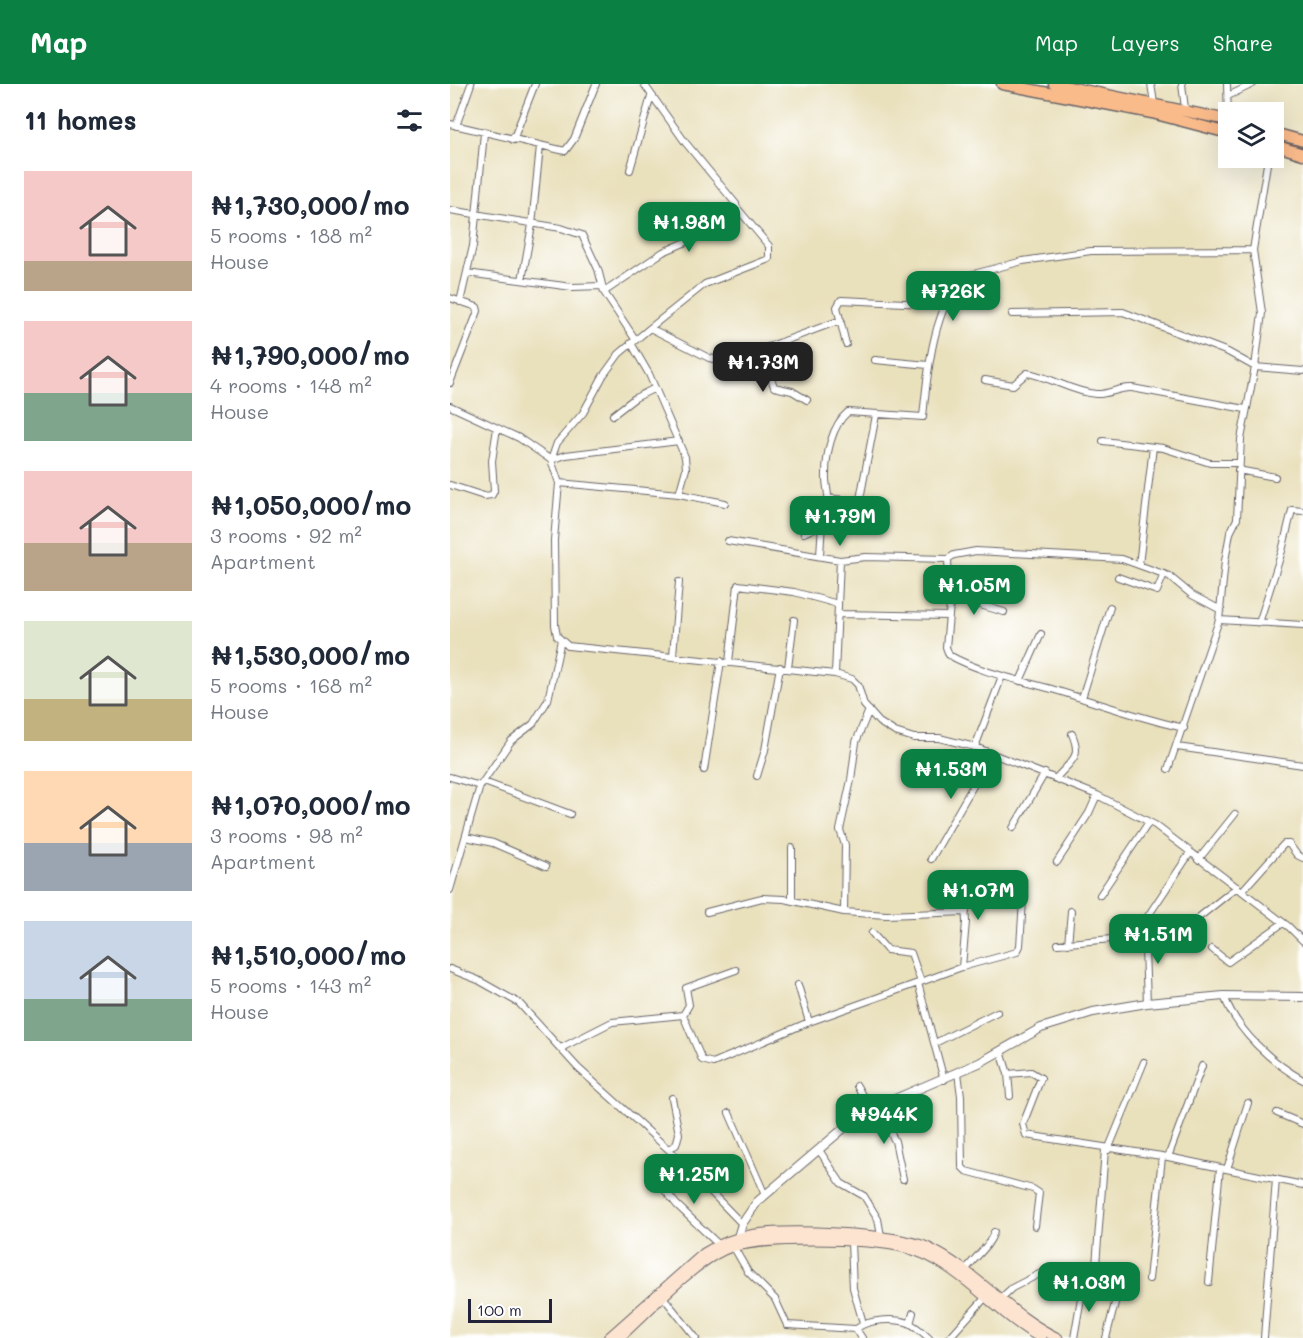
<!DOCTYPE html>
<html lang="en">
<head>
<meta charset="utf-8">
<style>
  body { margin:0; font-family:Mali,sans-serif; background:#f2f2f3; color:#1f2937; height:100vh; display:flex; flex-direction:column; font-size:22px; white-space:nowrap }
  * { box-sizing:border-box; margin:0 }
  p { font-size:20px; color:#747a83 }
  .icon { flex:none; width:33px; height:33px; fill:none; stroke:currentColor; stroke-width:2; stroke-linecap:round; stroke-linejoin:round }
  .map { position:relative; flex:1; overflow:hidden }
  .drawer { display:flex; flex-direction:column; background:#fff; width:450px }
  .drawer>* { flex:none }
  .buttons { position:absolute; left:768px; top:18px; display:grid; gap:12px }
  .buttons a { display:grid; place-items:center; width:66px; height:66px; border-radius:0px; background:#fff; box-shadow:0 6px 24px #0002; font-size:30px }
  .scale { position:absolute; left:18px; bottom:15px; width:84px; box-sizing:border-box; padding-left:6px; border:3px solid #22223b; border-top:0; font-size:16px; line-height:21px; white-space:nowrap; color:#22223b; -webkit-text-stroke:4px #fff; paint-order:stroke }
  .price { position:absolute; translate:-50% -51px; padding:0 14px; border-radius:12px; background:#0b8043; color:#fff; font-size:20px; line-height:39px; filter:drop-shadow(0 2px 3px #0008) }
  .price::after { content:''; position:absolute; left:50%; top:36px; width:18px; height:14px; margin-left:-9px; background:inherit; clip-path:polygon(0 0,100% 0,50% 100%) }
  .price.active { background:#222; color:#fff }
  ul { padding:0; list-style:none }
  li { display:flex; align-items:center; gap:18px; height:150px; padding:0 24px }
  li span { display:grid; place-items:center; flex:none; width:168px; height:120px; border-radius:0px; color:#555 }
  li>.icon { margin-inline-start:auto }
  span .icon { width:72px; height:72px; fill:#fffc; stroke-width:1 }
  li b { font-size:26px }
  h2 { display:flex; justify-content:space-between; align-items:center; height:72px; padding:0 24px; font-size:26px }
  header { display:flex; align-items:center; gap:36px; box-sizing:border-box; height:84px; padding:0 30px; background:#0b8043; color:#fff }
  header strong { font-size:28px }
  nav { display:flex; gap:33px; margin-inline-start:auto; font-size:21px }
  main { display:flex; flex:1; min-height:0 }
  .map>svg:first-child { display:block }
</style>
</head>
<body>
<header>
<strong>Map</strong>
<nav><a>Map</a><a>Layers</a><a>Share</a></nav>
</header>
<main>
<section class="drawer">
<h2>11 homes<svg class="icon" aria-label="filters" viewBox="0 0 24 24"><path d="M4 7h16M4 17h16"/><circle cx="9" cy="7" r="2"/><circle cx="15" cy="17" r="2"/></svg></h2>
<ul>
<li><span style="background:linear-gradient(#f6c9c9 75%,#b9a48a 0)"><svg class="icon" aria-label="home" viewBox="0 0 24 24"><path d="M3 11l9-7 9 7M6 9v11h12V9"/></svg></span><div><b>₦1,730,000/mo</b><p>5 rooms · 188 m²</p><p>House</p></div></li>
<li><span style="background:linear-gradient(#f6c9c9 60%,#7fa58c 0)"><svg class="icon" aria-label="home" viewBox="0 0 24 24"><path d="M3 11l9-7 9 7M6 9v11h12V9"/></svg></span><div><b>₦1,790,000/mo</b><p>4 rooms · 148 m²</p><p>House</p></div></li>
<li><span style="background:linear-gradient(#f6c9c9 60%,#b9a48a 0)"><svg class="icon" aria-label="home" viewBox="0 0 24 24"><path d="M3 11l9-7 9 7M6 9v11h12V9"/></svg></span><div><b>₦1,050,000/mo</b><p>3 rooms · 92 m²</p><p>Apartment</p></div></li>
<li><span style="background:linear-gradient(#dfe7d0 65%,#c2b280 0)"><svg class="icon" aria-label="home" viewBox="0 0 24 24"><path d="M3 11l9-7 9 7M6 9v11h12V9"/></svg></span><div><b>₦1,530,000/mo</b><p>5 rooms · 168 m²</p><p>House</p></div></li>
<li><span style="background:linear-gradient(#ffd9b3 60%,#9aa5b1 0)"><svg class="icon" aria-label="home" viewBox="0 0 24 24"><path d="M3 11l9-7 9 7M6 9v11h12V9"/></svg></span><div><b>₦1,070,000/mo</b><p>3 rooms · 98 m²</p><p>Apartment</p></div></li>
<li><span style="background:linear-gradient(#c9d6e8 65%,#7fa58c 0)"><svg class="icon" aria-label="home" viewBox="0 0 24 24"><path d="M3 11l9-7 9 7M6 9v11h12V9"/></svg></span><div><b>₦1,510,000/mo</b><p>5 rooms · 143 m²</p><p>House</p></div></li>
</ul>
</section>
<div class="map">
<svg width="853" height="1254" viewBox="0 0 853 1254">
  <rect width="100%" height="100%" fill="#fff"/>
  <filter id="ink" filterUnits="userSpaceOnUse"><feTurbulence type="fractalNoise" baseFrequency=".0167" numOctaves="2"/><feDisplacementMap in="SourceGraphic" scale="12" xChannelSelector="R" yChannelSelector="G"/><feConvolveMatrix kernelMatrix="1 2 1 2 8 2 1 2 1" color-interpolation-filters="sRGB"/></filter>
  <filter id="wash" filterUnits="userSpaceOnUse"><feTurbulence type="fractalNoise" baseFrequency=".008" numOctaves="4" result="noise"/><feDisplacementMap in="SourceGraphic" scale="24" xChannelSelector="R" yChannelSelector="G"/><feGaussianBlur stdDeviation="1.35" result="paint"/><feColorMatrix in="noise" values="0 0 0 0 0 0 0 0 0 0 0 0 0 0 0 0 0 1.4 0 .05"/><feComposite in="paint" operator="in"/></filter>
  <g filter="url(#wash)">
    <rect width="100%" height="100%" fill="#e9e0bc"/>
  </g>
  <g filter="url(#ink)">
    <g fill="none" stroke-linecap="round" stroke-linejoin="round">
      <defs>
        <path id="minor" d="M701 0 704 19
          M732 0 735 25
          M777 0 778 36
          M778 12 803 0
          M0 40 115 67 124 55 146 0
          M6 42 21 0
          M63 56 85 0
          M180 86 201 12
          M0 126 111 144 132 151 148 185 154 208 185 255
          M17 189 122 203 152 202
          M72 196 82 141 90 62
          M154 208 213 168 271 143 288 128 286 120 235 58 194 0
          M0 214 27 223 28 227 0 299
          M10 218 23 162 34 49
          M562 230 673 228 778 268 805 283 853 287
          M200 244 255 200 319 175V162L288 125
          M181 259 199 290 235 373 236 385 229 410
          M396 260 387 223 391 216 497 221
          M312 265 324 303 342 307 357 316
          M425 276 478 281
          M535 296 563 301 577 289C601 293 622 308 646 310 658 311 669 303 682 304L795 325
          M0 322 69 354 101 376 109 399 104 456 105 541 107 552 118 562 385 590 402 595 408 601 414 621 429 638 445 648 464 654H489L525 663 647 711 705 741 839 843 853 857
          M163 331 185 314 205 304
          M653 357 713 364 760 379H788
          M101 376 107 359 133 329 153 292 169 270 200 244 259 274 277 278 391 236
          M101 376 116 371 229 357
          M788 386 825 393
          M109 399 229 410 275 419
          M0 401 34 412 42 411 44 407 42 377 47 344
          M378 414 403 417 410 415 426 331
          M354 449C364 444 376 440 378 428 381 416 375 402 376 390 376 370 382 341 398 328L473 333C477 293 483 219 516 192L573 177 641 167 803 166
          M278 457 390 476 416 473 498 475
          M370 471 372 439
          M689 481 703 363
          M668 493 707 507 714 490
          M500 512 554 528
          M388 530 499 532
          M769 536 853 541
          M809 539 832 467 842 426 853 427
          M223 571 229 498
          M279 578 288 501 344 508 388 520
          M338 584 344 536
          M385 590 390 476
          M570 597 591 550
          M632 614 660 523
          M734 644C689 634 648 619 605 606 570 596 531 589 499 571L496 563 500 521 498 475 504 471 526 467 672 475 719 492 742 511 771 526
          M525 663 552 592
          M727 663 853 681
          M718 685 769 536 775 477 780 449 787 435 791 355 805 283 812 229 803 166 818 74
          M254 686 271 577
          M307 692 315 666 330 583
          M0 693 30 702 61 657 83 640 98 616 111 556
          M607 693C622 676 632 673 622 650
          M34 698 120 730
          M563 744 595 689
          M16 753 43 759 96 782
          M342 764V817
          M481 775 542 669
          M748 776 785 730
          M607 778 639 729 647 711
          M0 806 30 702
          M792 807 834 760H839L847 771 853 774
          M650 811 699 738
          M257 828 312 814 334 815 394 828 436 831 516 828
          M394 828 395 761 390 746 401 696 406 658 419 626
          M748 834 787 803
          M422 849 437 866 461 869 471 898
          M608 860 694 852
          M618 860 621 827
          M762 865 778 878 833 839
          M512 883 516 838 513 790
          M0 885 28 896 69 919 128 984 228 1074 292 1140
          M286 886 236 904 239 921 233 931 252 976 263 979 359 938 468 899 494 996
          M468 899 512 883 567 868 570 862 573 816
          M348 901 359 938
          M774 912C787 947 821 978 853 996
          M697 919 694 838 740 769
          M485 959 547 928
          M111 964 162 938 233 931
          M551 967 558 990 560 1012
          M508 989 511 1012 512 1083 516 1087 583 1105 589 1109 585 1142
          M558 990 581 988 591 994 573 1040 576 1051 718 1073 853 1101
          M407 1002 420 1026
          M426 1023 445 1057 453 1095
          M279 1029 315 1111
          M827 1029 853 1040
          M218 1065 226 1061 229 1050 222 1014
          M369 1066 391 1099 414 1112 428 1135 431 1152
          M658 1066 694 978
          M718 1073 752 982
          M777 1085 798 1019
          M205 1094 227 1121 268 1160
          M401 1158 403 1204 413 1239
          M283 1162 298 1188 325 1215 337 1241 406 1245C418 1235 444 1234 459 1239 466 1242 473 1249 479 1254
          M646 1181 655 1066
          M515 1187C525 1172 538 1165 544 1148
          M699 1195 712 1073
          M759 1198 770 1084
          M214 1214 246 1254
          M549 1216 562 1204 597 1186
          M460 1240 463 1229
          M406 1245 412 1254
          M499 1254 535 1214
          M624 1254 631 1214 645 1199
          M656 1254 666 1215
          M814 1254 826 1095"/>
        <path id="tertiary" d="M288 1153 292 1140 307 1118 400 1039 426 1023 529 979 591 944 643 928 697 919 774 912 853 913"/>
        <path id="secondary" d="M158 1254 254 1169C269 1160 283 1154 300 1151 335 1144 446 1149 477 1163 526 1186 559 1231 608 1254
          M169 1254C197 1229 241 1181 274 1166 305 1152 422 1154 455 1164 467 1167 479 1172 489 1178 526 1199 553 1234 591 1254"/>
        <path id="primary" d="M552 0 702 29 778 49
          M604 0 778 36
          M824 49 853 57
          M824 61 853 70"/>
      </defs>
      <use href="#minor" stroke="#686468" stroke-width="8"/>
      <use href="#tertiary" stroke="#686468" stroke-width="10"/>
      <use href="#secondary" stroke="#686468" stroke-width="11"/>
      <use href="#primary" stroke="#686468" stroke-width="13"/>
      <use href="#minor" stroke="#fff" stroke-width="6"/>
      <use href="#tertiary" stroke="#fff" stroke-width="8"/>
      <use href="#secondary" stroke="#fde4d1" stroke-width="9"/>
      <use href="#primary" stroke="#fabb8b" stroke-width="10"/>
    </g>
  </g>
</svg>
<div class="buttons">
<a><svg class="icon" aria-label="layers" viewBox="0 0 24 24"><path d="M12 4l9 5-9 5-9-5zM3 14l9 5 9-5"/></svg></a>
</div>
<div class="scale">100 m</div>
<b class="price" style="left:239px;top:169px">₦1.98M</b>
<b class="price" style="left:503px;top:238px">₦726K</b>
<b class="price active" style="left:313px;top:309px">₦1.73M</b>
<b class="price" style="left:390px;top:463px">₦1.79M</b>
<b class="price" style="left:524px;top:532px">₦1.05M</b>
<b class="price" style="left:501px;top:716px">₦1.53M</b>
<b class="price" style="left:528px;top:837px">₦1.07M</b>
<b class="price" style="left:708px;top:881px">₦1.51M</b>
<b class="price" style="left:434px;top:1061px">₦944K</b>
<b class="price" style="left:244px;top:1121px">₦1.25M</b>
<b class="price" style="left:639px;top:1229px">₦1.03M</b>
</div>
</main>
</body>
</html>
